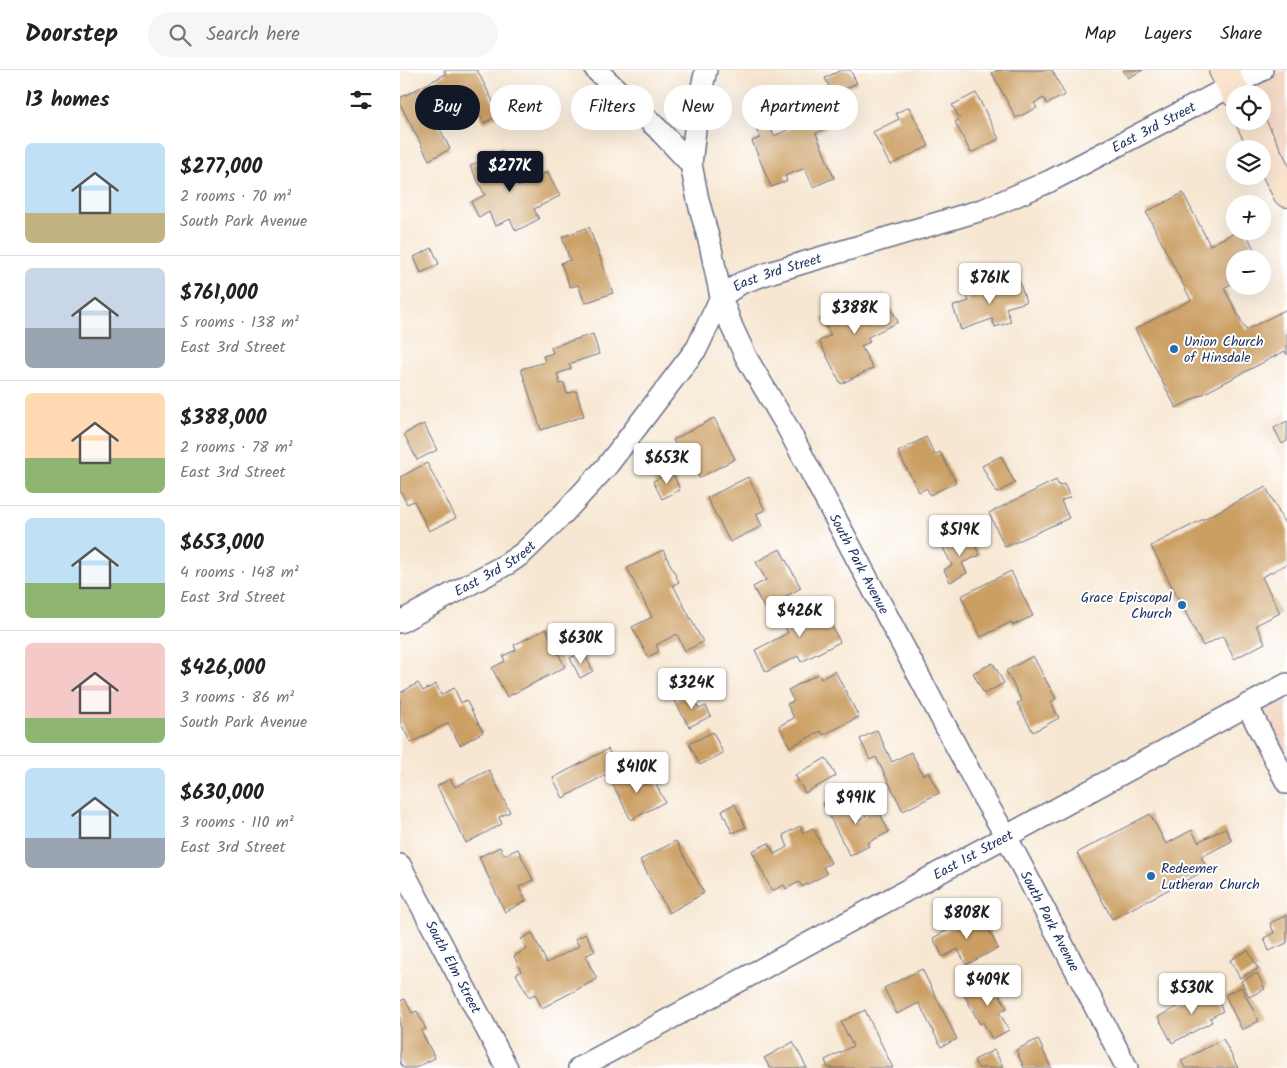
<!DOCTYPE html>
<html lang="en">
<head>
<meta charset="utf-8">
<style>
  body { margin:0; font-family:Kalam,sans-serif; background:#f6f6f6; color:#222; height:100vh; display:flex; flex-direction:column; font-size:19px; white-space:nowrap }
  * { box-sizing:border-box; margin:0 }
  p { font-size:16px; color:#767676 }
  .icon { flex:none; width:28px; height:28px; fill:none; stroke:currentColor; stroke-width:2; stroke-linecap:round; stroke-linejoin:round }
  .map { position:relative; flex:1; overflow:hidden }
  .side { display:flex; flex-direction:column; background:#fff; width:400px }
  .side>* { flex:none }
  .top-card { position:absolute; left:15px; top:15px; width:475px; height:45px; display:flex; gap:10px }
  .tools { position:absolute; left:826px; top:15px; display:grid; gap:10px }
  .tools a { display:grid; place-items:center; width:45px; height:45px; border-radius:50%; background:#fff; box-shadow:0 5px 20px #0002; font-size:25px }
  .price { position:absolute; translate:-50% -42px; padding:0 11px; border-radius:5px; background:#fff; color:#222; font-size:16px; line-height:32px; filter:drop-shadow(0 1px 2px #0008) }
  .price::after { content:''; position:absolute; left:50%; top:30px; width:15px; height:11px; margin-left:-8px; background:inherit; clip-path:polygon(0 0,100% 0,50% 100%) }
  .price.current { background:#111827; color:#fff }
  ul { padding:0; list-style:none }
  li { display:flex; align-items:center; gap:15px; height:125px; padding:0 25px }
  li+li { border-top:1px solid #e0e0e0 }
  li span { display:grid; place-items:center; flex:none; width:140px; height:100px; border-radius:8px; color:#555 }
  li>.icon { margin-inline-start:auto }
  span .icon { width:60px; height:60px; fill:#fffc; stroke-width:1 }
  li b { font-size:21px }
  h2 { display:flex; justify-content:space-between; align-items:center; height:60px; padding:0 25px; font-size:21px }
  .pill { padding:0 18px; border-radius:22px; background:#fff; box-shadow:0 5px 20px #0002; font-size:18px; line-height:45px }
  .pill.current { background:#111827; color:#fff }
  header { display:flex; align-items:center; gap:30px; box-sizing:border-box; height:70px; padding:0 25px; background:#fff; border-bottom:1px solid #e0e0e0 }
  header strong { font-size:24px }
  nav { display:flex; gap:28px; margin-inline-start:auto; font-size:18px }
  .search { width:350px; height:45px; background:#f6f6f6; display:flex; align-items:center; gap:12px; box-sizing:border-box; padding:0 18px; border-radius:28px; color:#767676; font-size:19px }
  main { display:flex; flex:1; min-height:0 }
  .map>svg:first-child { display:block }
</style>
</head>
<body>
<header>
<strong>Doorstep</strong>
<div class="search"><svg class="icon" aria-label="search" viewBox="0 0 24 24"><circle cx="10" cy="10" r="6"/><path d="M15 15l6 6"/></svg>Search here</div>
<nav><a>Map</a><a>Layers</a><a>Share</a></nav>
</header>
<main>
<section class="side">
<h2>13 homes<svg class="icon" aria-label="filters" viewBox="0 0 24 24"><path d="M4 7h16M4 17h16"/><circle cx="9" cy="7" r="2"/><circle cx="15" cy="17" r="2"/></svg></h2>
<ul>
<li><span style="background:linear-gradient(#bfe0f5 70%,#c2b280 0)"><svg class="icon" aria-label="home" viewBox="0 0 24 24"><path d="M3 11l9-7 9 7M6 9v11h12V9"/></svg></span><div><b>$277,000</b><p>2 rooms · 70 m²</p><p>South Park Avenue</p></div></li>
<li><span style="background:linear-gradient(#c9d6e8 60%,#9aa5b1 0)"><svg class="icon" aria-label="home" viewBox="0 0 24 24"><path d="M3 11l9-7 9 7M6 9v11h12V9"/></svg></span><div><b>$761,000</b><p>5 rooms · 138 m²</p><p>East 3rd Street</p></div></li>
<li><span style="background:linear-gradient(#ffd9b3 65%,#8fb573 0)"><svg class="icon" aria-label="home" viewBox="0 0 24 24"><path d="M3 11l9-7 9 7M6 9v11h12V9"/></svg></span><div><b>$388,000</b><p>2 rooms · 78 m²</p><p>East 3rd Street</p></div></li>
<li><span style="background:linear-gradient(#bfe0f5 65%,#8fb573 0)"><svg class="icon" aria-label="home" viewBox="0 0 24 24"><path d="M3 11l9-7 9 7M6 9v11h12V9"/></svg></span><div><b>$653,000</b><p>4 rooms · 148 m²</p><p>East 3rd Street</p></div></li>
<li><span style="background:linear-gradient(#f6c9c9 75%,#8fb573 0)"><svg class="icon" aria-label="home" viewBox="0 0 24 24"><path d="M3 11l9-7 9 7M6 9v11h12V9"/></svg></span><div><b>$426,000</b><p>3 rooms · 86 m²</p><p>South Park Avenue</p></div></li>
<li><span style="background:linear-gradient(#bfe0f5 70%,#9aa5b1 0)"><svg class="icon" aria-label="home" viewBox="0 0 24 24"><path d="M3 11l9-7 9 7M6 9v11h12V9"/></svg></span><div><b>$630,000</b><p>3 rooms · 110 m²</p><p>East 3rd Street</p></div></li>
</ul>
</section>
<div class="map">
<svg width="887" height="998" viewBox="0 0 887 998">
  <rect width="100%" height="100%" fill="#fff"/>
  <filter id="ink" filterUnits="userSpaceOnUse"><feTurbulence type="fractalNoise" baseFrequency=".02" numOctaves="2"/><feDisplacementMap in="SourceGraphic" scale="10" xChannelSelector="R" yChannelSelector="G"/><feConvolveMatrix kernelMatrix="1 2 1 2 8 2 1 2 1" color-interpolation-filters="sRGB"/></filter>
  <filter id="wash" filterUnits="userSpaceOnUse"><feTurbulence type="fractalNoise" baseFrequency=".0096" numOctaves="4" result="noise"/><feDisplacementMap in="SourceGraphic" scale="20" xChannelSelector="R" yChannelSelector="G"/><feGaussianBlur stdDeviation="1.12" result="paint"/><feColorMatrix in="noise" values="0 0 0 0 0 0 0 0 0 0 0 0 0 0 0 0 0 1.4 0 .05"/><feComposite in="paint" operator="in"/></filter>
  <g filter="url(#wash)">
    <rect width="100%" height="100%" fill="#f7e7d2"/>
    <path fill="#f3d4bf" d="M884 0H887V107L862 51V24H844L843 21Z
      M887 342V401L862 355Z
      M887 622V696L856 638Z"/>
    <g id="blocks">
      <path fill="#cb9e62" d="M44 0H77L100 45 84 53 78 42 71 46 66 36 36 51 50 79 29 90 0 34V28L46 4Z
        M441 0H450L457 13 433 25 425 8Z
        M599 0H652L665 25 647 34 644 28 634 33 637 38 616 48 592 3Z
        M723 0H743L728 8Z
        M576 23 599 69 571 83 555 52 560 49 552 35Z
        M419 37 428 58 416 63 434 108 413 117 405 98 385 106 387 111 371 117 352 71 360 68 356 59 369 54 374 66 394 57 388 43 398 39 400 44Z
        M509 37 529 76 490 95 473 62 499 49 496 43Z
        M102 80 112 99 110 100 118 117 147 102 160 126 134 139 139 149 116 161 110 149 95 156 89 142 79 148 71 132 85 125 70 96Z
        M783 123 810 175 838 161H845L859 189H835V212L824 218 846 260 887 239V285L885 281 776 338 735 259 791 230 746 142Z
        M189 157 213 223 185 233 178 215 170 217 161 193 170 190 162 167Z
        M32 178 39 194 21 203 14 187Z
        M618 207 626 232 606 238 611 252 595 257 592 249 561 260 553 236 569 231 567 225Z
        M484 224 498 252 468 267 470 272 461 276 473 298 441 314 419 271 431 265 422 249 466 226 469 232Z
        M193 264 199 284 169 294 171 299 157 304 160 314 164 313 167 324 176 321 184 346 141 360 121 299 145 292 143 286 153 283 151 277Z
        M314 348 335 389 299 408 294 398 283 404 274 386 280 383 273 370Z
        M887 351V371L882 374 874 358Z
        M24 354 37 380 17 390 4 364Z
        M526 367 535 385 540 382 556 412 530 425 527 418 519 422 498 382Z
        M601 386 615 413 596 423 582 396Z
        M27 393 56 448 29 461 14 431 7 434 0 420V407Z
        M272 402 280 420 262 429 253 411Z
        M348 407 365 440 356 444 362 456 330 472 307 428Z
        M656 410 659 416 664 414 670 427 661 431 669 448 605 477 589 443Z
        M866 417 887 458V494L862 507 880 543 856 555 865 573 834 589 823 566 803 576 751 476Z
        M569 465 580 485 562 493 567 503 550 512 544 500 552 495 543 478Z
        M380 479 401 518 364 538 353 517 366 510 356 492Z
        M263 480 279 512 273 515 303 572 285 581 277 564 256 575 259 581 248 587 232 557 252 547 227 498Z
        M611 501 633 546 613 555 611 552 581 567 561 526Z
        M408 535 410 540 421 535 440 572 401 592 398 586 366 602 355 580 388 563 381 548Z
        M146 559 165 597 107 627 92 598 105 591 103 586 116 580 114 575Z
        M183 582 193 601 180 608 170 588Z
        M633 586 656 629 651 632 659 648 633 662 617 633 622 631 606 601Z
        M593 593 604 613 584 624 573 603Z
        M435 601 459 647 423 665 421 661 390 677 379 656 394 648 387 634 394 631 388 620 418 604 421 609Z
        M18 613 23 621 36 614 41 625 54 618 61 633 66 630 83 662 60 675 48 653 11 673 0 652V623Z
        M291 623 299 639 306 636 311 646 289 657 275 631Z
        M477 660 492 692 511 682 523 705 528 702 539 723 503 741 476 687 470 690 460 669Z
        M313 662 323 683 300 695 289 674Z
        M208 679 218 698 163 728 153 708Z
        M426 688 436 706 405 723 395 705Z
        M232 698 242 716 254 710 265 732 231 750 210 709Z
        M89 700 110 742 99 747 102 754 66 773 37 716 50 709 55 717Z
        M441 725 455 752 466 746 463 739 475 733 489 762 467 773 469 776 450 786 423 734Z
        M335 734 346 757 332 763 322 740Z
        M750 744 766 774 792 760 798 772 825 758 832 771 801 787 808 799 712 849 677 783Z
        M400 756 403 763 413 758 431 793 423 797 427 804 402 817 399 812 386 819 384 815 372 821 352 781 369 773 374 784 388 777 383 765Z
        M276 771 304 823 269 843 240 790Z
        M100 777 104 785 118 779 133 810 119 817 126 831 105 842 79 787Z
        M580 843 598 878 566 895 558 879 543 887 533 868Z
        M887 845V873L869 881 864 868 874 863 870 853Z
        M132 863 147 893 179 876 175 869 186 864 195 881 185 886 197 909 142 938 135 924 129 927 116 904 121 901 114 886 127 879 121 869Z
        M848 880 858 899 840 908 830 890Z
        M522 899 557 969 541 977 519 933 497 944 484 918Z
        M857 903 865 919 849 927 841 911Z
        M590 908 607 938 599 942 609 960 592 969 583 952 580 954 563 923Z
        M817 916 822 925 816 927 823 941 810 948 812 952 772 973 758 947Z
        M841 917 859 951 842 960 825 925Z
        M5 929 12 943 17 941 26 959 21 961 35 988 15 998H3L0 992V931Z
        M465 940 493 998H428L425 990 453 976 441 952Z
        M638 969 651 998H624L616 980Z
        M823 969 838 998H785L781 991Z
        M393 972 407 998H370L364 988Z
        M594 980 603 996 600 998H578L574 990Z"/>
    </g>
  </g>
  <g filter="url(#ink)">
    <use href="#blocks" fill-opacity="0" stroke="#686f87" stroke-width="1"/>
    <g fill="none" stroke-linecap="round" stroke-linejoin="round">
      <defs>
        <g id="street">
          <path id="s1" d="M196 0 258 59 291 94 298 130 310 174 321 227 332 257 346 287 385 353 583 727 606 766 727 998"/>
          <path d="M291 94 298 34 306 0"/>
          <path id="s2" d="M0 552 107 494 123 483 162 445 207 396 297 278 321 227 341 213 372 202 585 139 650 111 862 0"/>
          <path d="M847 635 887 713"/>
          <path id="s3" d="M0 795 107 998"/>
          <path id="s4" d="M179 998 887 614"/>
        </g>
        <path id="secondary" d="M823 0 836 24
          M850 51 887 123"/>
      </defs>
      <use href="#street" stroke="#686f87" stroke-width="24"/>
      <use href="#secondary" stroke="#686f87" stroke-width="30"/>
      <use href="#street" stroke="#fff" stroke-width="21"/>
      <use href="#secondary" stroke="#fbe5cf" stroke-width="28"/>
    </g>
  </g>
  <g fill="#1f6fb2" stroke="#fff" stroke-width="2">
    <circle cx="774" cy="279" r="5"/>
    <circle cx="782" cy="535" r="5"/>
    <circle cx="751" cy="806" r="5"/>
  </g>
  <g text-anchor="middle" stroke-width="4" stroke-linejoin="round" paint-order="stroke">
    <g font-size="14" fill="#1b2f5e" stroke="#fff">
      <text dy="5" stroke="none"><textPath href="#s2" startOffset="934">East 3rd Street</textPath></text>
      <text dy="5" stroke="none"><textPath href="#s2" startOffset="529">East 3rd Street</textPath></text>
      <text dy="5" stroke="none"><textPath href="#s1" startOffset="571">South Park Avenue</textPath></text>
      <text dy="5" stroke="none"><textPath href="#s2" startOffset="109">East 3rd Street</textPath></text>
      <text dy="5" stroke="none"><textPath href="#s4" startOffset="448">East 1st Street</textPath></text>
      <text dy="5" stroke="none"><textPath href="#s1" startOffset="976">South Park Avenue</textPath></text>
      <text dy="5" stroke="none"><textPath href="#s3" startOffset="115">South Elm Street</textPath></text>
    </g>
    <g font-size="14" fill="#1b2f5e" stroke="#fff" text-anchor="start">
      <text x="784" y="276">Union Church<tspan x="784" dy="16">of Hinsdale</tspan></text>
      <text x="772" y="532" text-anchor="end">Grace Episcopal<tspan x="772" dy="16">Church</tspan></text>
      <text x="761" y="803">Redeemer<tspan x="761" dy="16">Lutheran Church</tspan></text>
    </g>
  </g>
</svg>
<div class="tools">
<a><svg class="icon" aria-label="locate" viewBox="0 0 24 24"><circle cx="12" cy="12" r="6"/><path d="M12 2v4M12 18v4M2 12h4M18 12h4"/></svg></a>
<a><svg class="icon" aria-label="layers" viewBox="0 0 24 24"><path d="M12 4l9 5-9 5-9-5zM3 14l9 5 9-5"/></svg></a>
<a>+</a>
<a>−</a>
</div>
<b class="price current" style="left:110px;top:123px">$277K</b>
<b class="price" style="left:590px;top:235px">$761K</b>
<b class="price" style="left:455px;top:265px">$388K</b>
<b class="price" style="left:267px;top:415px">$653K</b>
<b class="price" style="left:560px;top:487px">$519K</b>
<b class="price" style="left:400px;top:568px">$426K</b>
<b class="price" style="left:181px;top:595px">$630K</b>
<b class="price" style="left:292px;top:640px">$324K</b>
<b class="price" style="left:237px;top:724px">$410K</b>
<b class="price" style="left:456px;top:755px">$991K</b>
<b class="price" style="left:567px;top:870px">$808K</b>
<b class="price" style="left:588px;top:937px">$409K</b>
<b class="price" style="left:792px;top:945px">$530K</b>
<div class="top-card">
<a class="pill current">Buy</a>
<a class="pill">Rent</a>
<a class="pill">Filters</a>
<a class="pill">New</a>
<a class="pill">Apartment</a>
</div>
</div>
</main>
</body>
</html>
